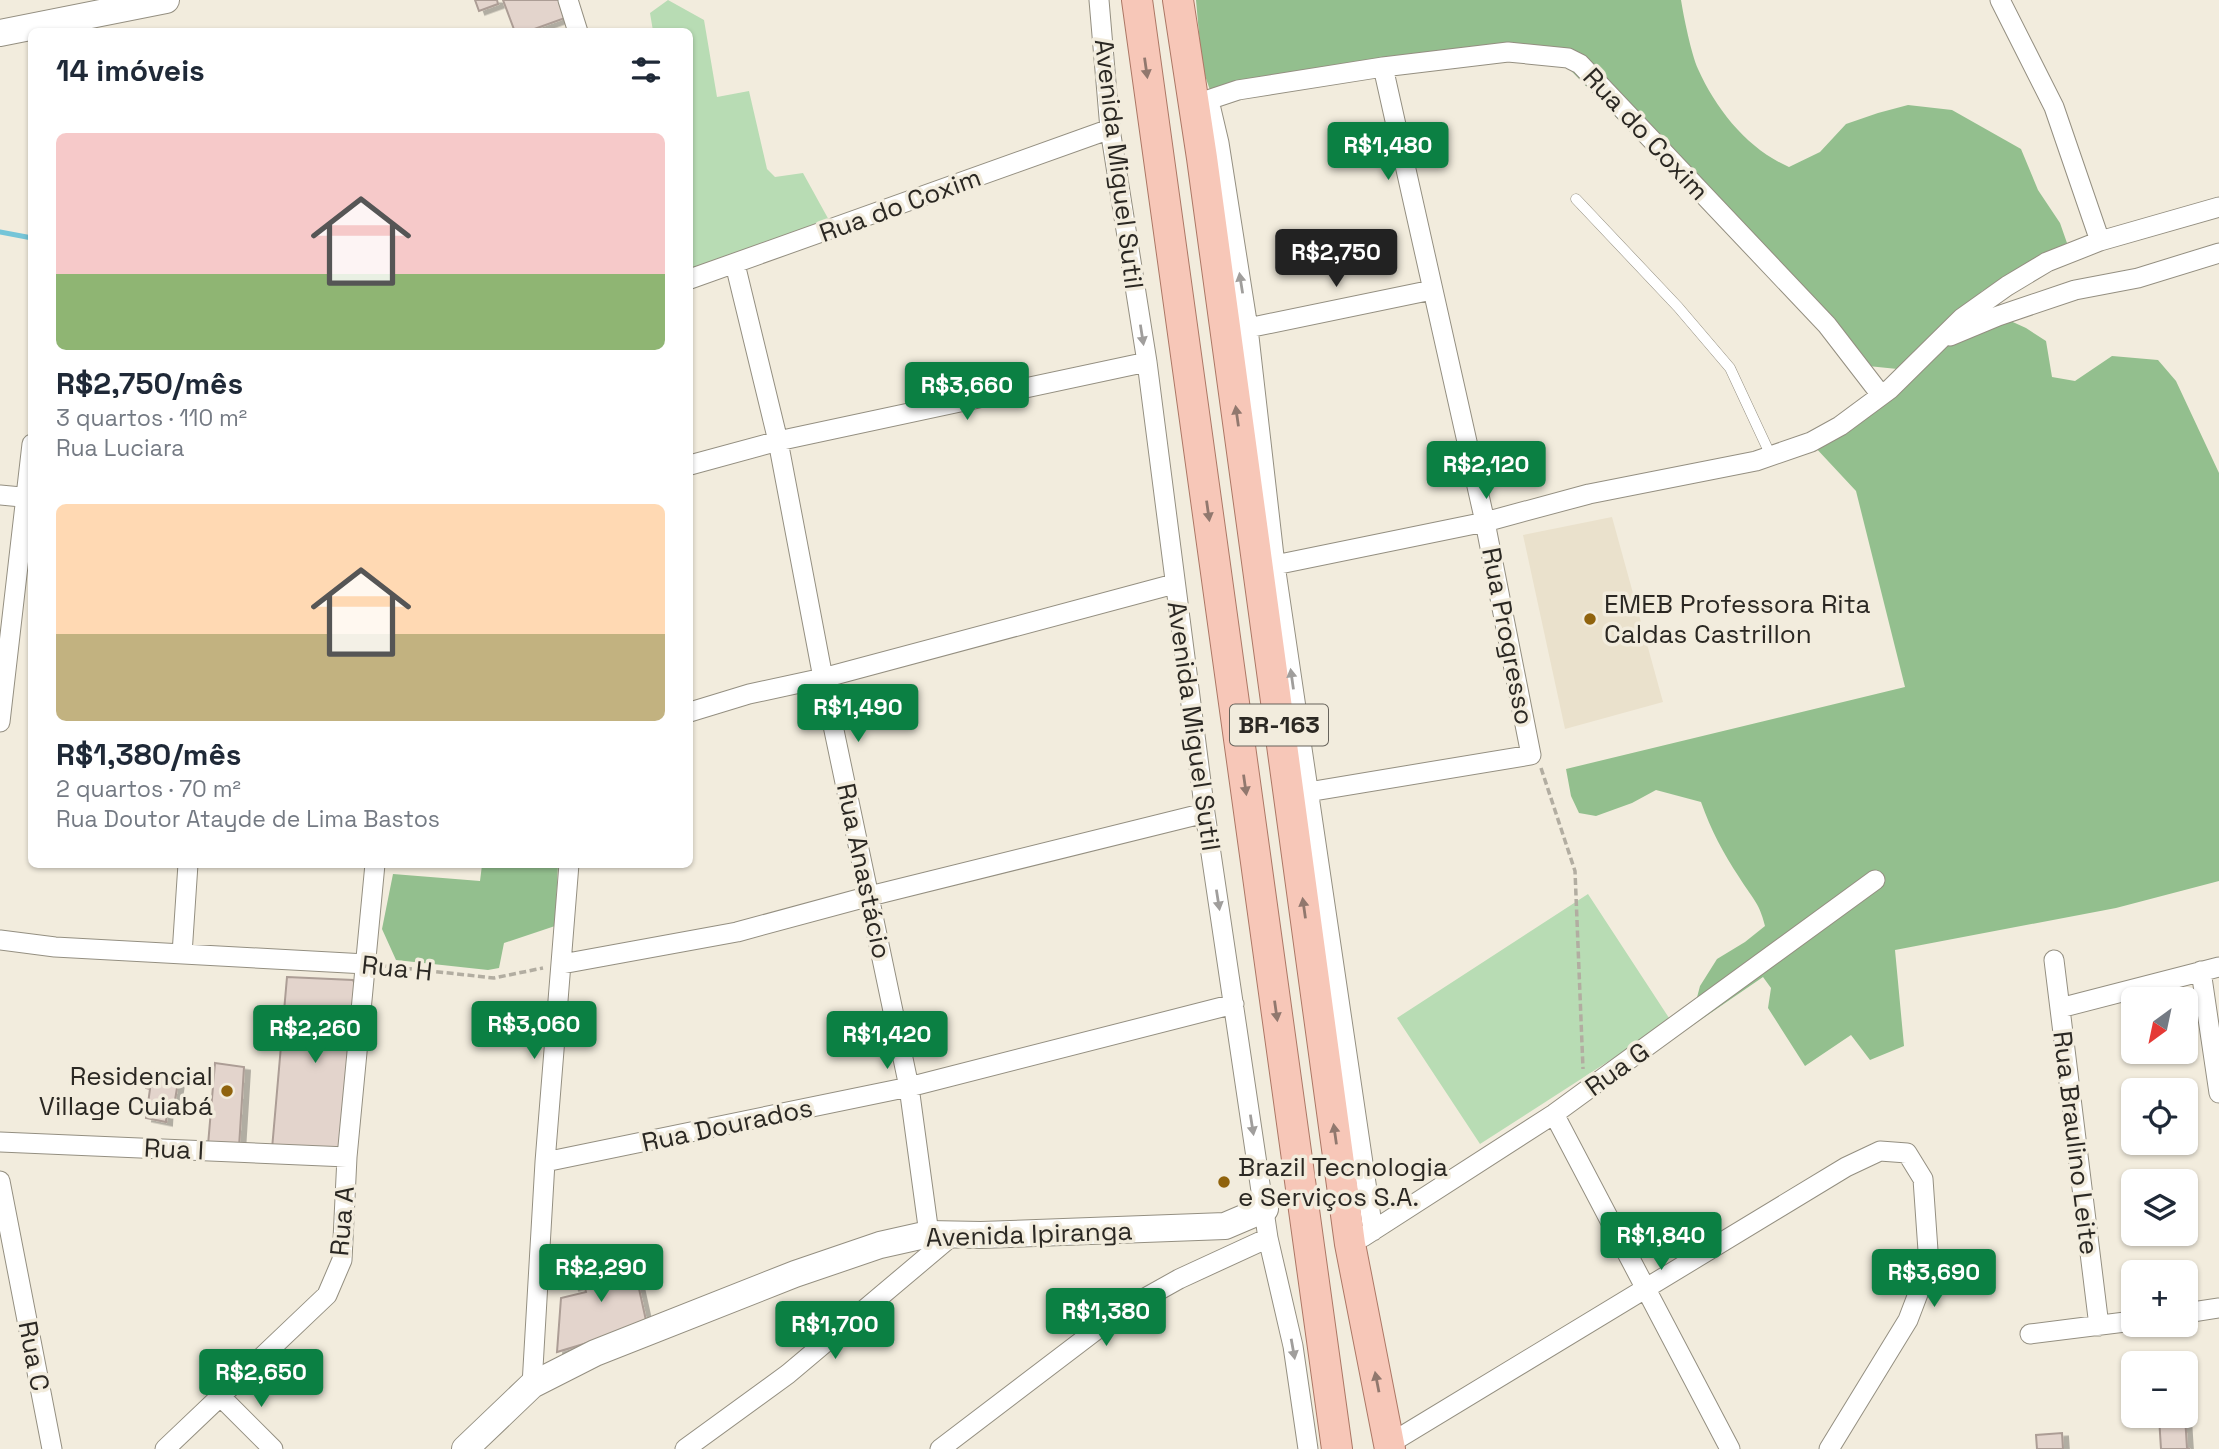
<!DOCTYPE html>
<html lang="pt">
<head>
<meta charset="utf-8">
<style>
  body { margin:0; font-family:"Space Grotesk",sans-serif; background:#f6f6f7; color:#1f2937; height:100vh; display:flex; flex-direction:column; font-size:26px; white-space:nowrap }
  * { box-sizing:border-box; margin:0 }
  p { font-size:23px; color:#747a83 }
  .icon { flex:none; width:38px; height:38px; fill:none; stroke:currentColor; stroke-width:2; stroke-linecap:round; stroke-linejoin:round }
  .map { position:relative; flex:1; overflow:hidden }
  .drawer { position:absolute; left:28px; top:28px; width:665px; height:840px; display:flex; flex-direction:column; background:#fff; border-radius:10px; box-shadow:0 2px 5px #0004 }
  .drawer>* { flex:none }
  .needle { width:46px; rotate:213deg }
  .controls { position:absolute; left:2121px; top:987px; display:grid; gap:14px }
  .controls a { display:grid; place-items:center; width:77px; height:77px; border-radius:10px; background:#fff; box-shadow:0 2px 5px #0004; font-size:35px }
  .price { position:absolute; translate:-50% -60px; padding:0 16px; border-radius:7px; background:#0b8043; color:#fff; font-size:23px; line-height:46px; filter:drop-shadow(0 2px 4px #0008) }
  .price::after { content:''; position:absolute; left:50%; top:42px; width:21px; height:16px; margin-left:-10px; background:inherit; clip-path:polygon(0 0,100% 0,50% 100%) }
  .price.selected { background:#222; color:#fff }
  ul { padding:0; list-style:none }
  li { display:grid; align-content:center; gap:14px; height:371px; padding:0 28px }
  li span { display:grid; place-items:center; height:217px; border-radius:10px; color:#555 }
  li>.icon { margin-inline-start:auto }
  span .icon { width:126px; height:126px; fill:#fffc; stroke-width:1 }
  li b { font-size:30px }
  h2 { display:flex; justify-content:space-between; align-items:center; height:84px; padding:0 28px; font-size:30px }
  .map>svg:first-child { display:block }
</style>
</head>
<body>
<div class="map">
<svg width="2219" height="1449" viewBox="0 0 2219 1449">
  <defs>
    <filter id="shadow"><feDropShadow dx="6" dy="3.5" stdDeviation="0" flood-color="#0004"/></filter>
  </defs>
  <rect width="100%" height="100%" fill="#f2ecdd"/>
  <path fill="#eae1cc" d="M1612 517 1663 702 1565 729 1523 535Z"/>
  <path fill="#b8dcb4" d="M668 0 704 20 717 97 749 91 767 169 775 177 803 173 830 222 690 274V32L653 31 650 13Z
    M1588 894 1671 1021 1480 1144 1397 1018Z"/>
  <path fill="#93bf8e" d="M1196 0H1681C1684 18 1691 53 1698 69 1717 111 1748 149 1789 167L1820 152 1846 124 1878 113 1908 105 1952 110 2021 149 2038 190 2060 223 2067 243 1982 291 1935 352 2004 318 2026 328 2046 341 2052 377 2075 381 2112 356 2158 360 2176 381 2219 473V881L2116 908 1895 950 1904 1046 1870 1060 1851 1035 1805 1066 1768 1008 1771 988 1763 977 1680 1034 1694 1009 1700 986 1717 959 1745 942 1765 926C1759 901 1751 897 1739 877 1723 853 1711 830 1701 802L1656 790 1632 803 1596 816 1579 813 1571 796 1566 769 1905 687 1856 491 1814 446 1917 371 1868 366 1839 347 1549 48 1211 93 1202 67Z
    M482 865H558L555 926 504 943 499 968 488 970 396 960 382 929 393 874 480 881Z"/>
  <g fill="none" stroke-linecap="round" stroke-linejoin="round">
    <path stroke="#75c5d8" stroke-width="5" d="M0 232 32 238"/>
  </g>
  <path fill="#e3d4cc" stroke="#ac9d95" stroke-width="2" filter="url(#shadow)" d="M475 0H497L498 4 479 11Z
    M503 0H559L565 18 526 32H515Z
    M287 977 353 980 358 990 344 1152 272 1149Z
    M215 1063 244 1067 239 1147 208 1145Z
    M147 1071 179 1076 174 1106 167 1105 166 1122 146 1118 150 1089 146 1088Z
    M632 1257 647 1325 557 1352 561 1298 586 1292 584 1284 573 1287 566 1272Z
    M2185 1416 2187 1448 2190 1449H2161L2159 1417Z
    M2062 1433 2063 1449H2037L2036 1435Z"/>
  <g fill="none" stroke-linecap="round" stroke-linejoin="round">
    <defs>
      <path id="lane" d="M1576 199 1678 307 1730 368 1771 456"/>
      <path id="street" d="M568 0 578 32
        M1099 0 1110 129 1147 362 1205 813 1268 1238 1293 1346 1308 1449
        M2000 0 2054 107 2100 241
        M1191 98 1205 101 1211 109 1219 143 1248 328 1275 565 1373 1231
        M1205 101 1238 90 1383 67 1508 52 1568 58 1580 64 1827 325 1881 395
        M735 264 778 441 823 678 909 1087 929 1234
        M690 279 1110 129
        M1248 328 1432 290
        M1950 336 1998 316 2075 290 2138 278 2219 253
        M690 465 778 441 1147 362
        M0 495 32 498
        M1275 565 1485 522 1589 494 1756 461 1811 442 1840 426 1890 389 1962 318 2007 286 2047 262 2100 241 2219 207
        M690 712 749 694 823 678 1174 584
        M0 722 32 444
        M1308 792 1531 755 1485 522 1383 67
        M0 940 55 947 366 964
        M182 954 188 864
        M2054 960 2099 1326
        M562 964 737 932 870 896 1205 813
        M2201 971 2219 1093
        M2060 1008 2219 967
        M1554 1114 1730 1449
        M0 1142 347 1157
        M545 1162 909 1087 1234 1004
        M0 1181 52 1449
        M1363 1237 1554 1114 1875 880
        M2186 1313 2219 1308
        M2030 1334 2133 1321
        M532 1385 545 1162 569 864
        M221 1397 273 1449
        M1389 1444 1846 1167 1880 1151 1907 1153 1923 1179 1929 1265 1908 1320 1829 1449
        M165 1449 327 1295 342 1260 347 1157 375 864
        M685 1449 788 1374 953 1235
        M940 1449 1120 1312 1179 1279 1268 1238"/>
      <path id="secondary" d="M0 33 166 0
        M465 1449 532 1385 595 1353 795 1274 880 1245 929 1234 981 1235 1225 1226 1265 1209"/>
      <path id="primary" d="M1137 0 1337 1449
        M1178 0 1202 158 1350 1244 1390 1449"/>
    </defs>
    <use href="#lane" stroke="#948f81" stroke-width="11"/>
    <use href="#street" stroke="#948f81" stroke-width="21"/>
    <use href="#secondary" stroke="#948f81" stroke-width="28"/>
    <use href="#primary" stroke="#ac7765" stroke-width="32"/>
    <path stroke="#b2ada1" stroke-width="3.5" stroke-dasharray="7 3.5" stroke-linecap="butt" d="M1541 768 1575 871 1583 1069
      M384 966 494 978 543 968"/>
    <use href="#lane" stroke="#fff" stroke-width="10"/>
    <use href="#street" stroke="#fff" stroke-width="19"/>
    <use href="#secondary" stroke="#fff" stroke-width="26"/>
    <use href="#primary" stroke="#f7c7b8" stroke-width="30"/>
  </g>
  <defs><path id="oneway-solid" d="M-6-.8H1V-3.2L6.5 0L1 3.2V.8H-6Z" transform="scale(1.75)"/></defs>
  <g fill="#91786e">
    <use href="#oneway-solid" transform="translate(1146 68) rotate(82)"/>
    <use href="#oneway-solid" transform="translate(1237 416) rotate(-98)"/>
    <use href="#oneway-solid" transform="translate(1208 511) rotate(82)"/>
    <use href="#oneway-solid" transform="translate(1245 785) rotate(82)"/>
    <use href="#oneway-solid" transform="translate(1304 908) rotate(-98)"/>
    <use href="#oneway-solid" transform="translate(1276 1011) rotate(82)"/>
    <use href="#oneway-solid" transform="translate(1335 1134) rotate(-98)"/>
    <use href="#oneway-solid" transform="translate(1377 1382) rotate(-101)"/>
  </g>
  <g fill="#a09e9c">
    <use href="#oneway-solid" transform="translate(1241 283) rotate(-99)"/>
    <use href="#oneway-solid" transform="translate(1142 335) rotate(81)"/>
    <use href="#oneway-solid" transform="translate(1292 679) rotate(-98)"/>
    <use href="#oneway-solid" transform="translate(1218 900) rotate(81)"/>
    <use href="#oneway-solid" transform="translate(1252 1125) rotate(81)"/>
    <use href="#oneway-solid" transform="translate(1293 1349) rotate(80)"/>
  </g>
  <g fill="#90630d" stroke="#f2ecdd" stroke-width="2.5">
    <circle cx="1590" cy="619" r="7"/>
    <circle cx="227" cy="1091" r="7"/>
    <circle cx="1224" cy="1182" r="7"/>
  </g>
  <g text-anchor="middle" stroke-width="7" stroke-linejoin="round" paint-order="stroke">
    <rect fill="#f2ecdd" stroke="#67635b" stroke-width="2" x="1230" y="704.5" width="98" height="41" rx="5"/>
    <g font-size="24" font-weight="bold" fill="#2b2823">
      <text x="1279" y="733">BR-163</text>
    </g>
    <g font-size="26" fill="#2b2823" stroke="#f2ecdd">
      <text transform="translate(1646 134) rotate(47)" y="9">Rua do Coxim</text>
      <text transform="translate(1119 164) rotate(83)" y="9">Avenida Miguel Sutil</text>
      <text transform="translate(900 205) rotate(-20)" y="9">Rua do Coxim</text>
      <text transform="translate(1508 636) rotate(79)" y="9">Rua Progresso</text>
      <text transform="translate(1194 726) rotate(82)" y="9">Avenida Miguel Sutil</text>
      <text transform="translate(864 871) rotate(78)" y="9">Rua Anastácio</text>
      <text transform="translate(397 968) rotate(6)" y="9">Rua H</text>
      <text transform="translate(1617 1069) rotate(-36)" y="9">Rua G</text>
      <text transform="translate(727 1125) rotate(-12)" y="9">Rua Dourados</text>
      <text transform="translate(2076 1143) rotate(83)" y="9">Rua Braulino Leite</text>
      <text transform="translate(174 1149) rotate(3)" y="9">Rua I</text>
      <text transform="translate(342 1221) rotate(-85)" y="9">Rua A</text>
      <text transform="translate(1029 1234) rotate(-2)" y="9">Avenida Ipiranga</text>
      <text transform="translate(34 1356) rotate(79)" y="9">Rua C</text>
    </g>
    <g font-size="26" fill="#2b2823" stroke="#f2ecdd" text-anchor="start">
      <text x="1604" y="613">EMEB Professora Rita<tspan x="1604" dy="30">Caldas Castrillon</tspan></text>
      <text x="213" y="1085" text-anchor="end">Residencial<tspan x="213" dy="30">Village Cuiabá</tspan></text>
      <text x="1238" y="1176">Brazil Tecnologia<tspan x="1238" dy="30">e Serviços S.A.</tspan></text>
    </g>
  </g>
</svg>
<div class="controls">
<a><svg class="needle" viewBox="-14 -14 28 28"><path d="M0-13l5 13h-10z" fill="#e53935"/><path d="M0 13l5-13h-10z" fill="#747a83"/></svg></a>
<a><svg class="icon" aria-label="locate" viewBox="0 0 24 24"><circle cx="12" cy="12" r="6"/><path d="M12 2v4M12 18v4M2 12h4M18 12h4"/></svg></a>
<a><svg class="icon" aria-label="layers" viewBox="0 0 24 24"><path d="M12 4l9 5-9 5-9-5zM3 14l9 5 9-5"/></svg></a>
<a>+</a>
<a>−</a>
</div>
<b class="price" style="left:1388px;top:182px">R$1,480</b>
<b class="price selected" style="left:1336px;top:289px">R$2,750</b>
<b class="price" style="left:967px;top:422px">R$3,660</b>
<b class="price" style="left:1486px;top:501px">R$2,120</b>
<b class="price" style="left:858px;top:744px">R$1,490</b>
<b class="price" style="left:534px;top:1061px">R$3,060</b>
<b class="price" style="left:315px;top:1065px">R$2,260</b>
<b class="price" style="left:887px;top:1071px">R$1,420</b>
<b class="price" style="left:1661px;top:1272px">R$1,840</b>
<b class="price" style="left:601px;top:1304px">R$2,290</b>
<b class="price" style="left:1934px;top:1309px">R$3,690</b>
<b class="price" style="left:1106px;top:1348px">R$1,380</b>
<b class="price" style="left:835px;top:1361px">R$1,700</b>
<b class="price" style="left:261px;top:1409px">R$2,650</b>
<section class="drawer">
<h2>14 imóveis<svg class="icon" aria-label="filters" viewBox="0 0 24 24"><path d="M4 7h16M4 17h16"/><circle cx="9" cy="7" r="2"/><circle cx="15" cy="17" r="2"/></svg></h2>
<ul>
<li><span style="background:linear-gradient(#f6c9c9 65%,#8fb573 0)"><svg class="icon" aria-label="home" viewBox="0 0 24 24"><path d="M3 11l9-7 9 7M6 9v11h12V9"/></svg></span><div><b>R$2,750/mês</b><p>3 quartos · 110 m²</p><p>Rua Luciara</p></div></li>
<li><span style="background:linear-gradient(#ffd9b3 60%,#c2b280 0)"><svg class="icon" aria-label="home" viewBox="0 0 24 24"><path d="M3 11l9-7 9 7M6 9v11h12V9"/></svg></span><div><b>R$1,380/mês</b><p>2 quartos · 70 m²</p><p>Rua Doutor Atayde de Lima Bastos</p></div></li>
</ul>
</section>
</div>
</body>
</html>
